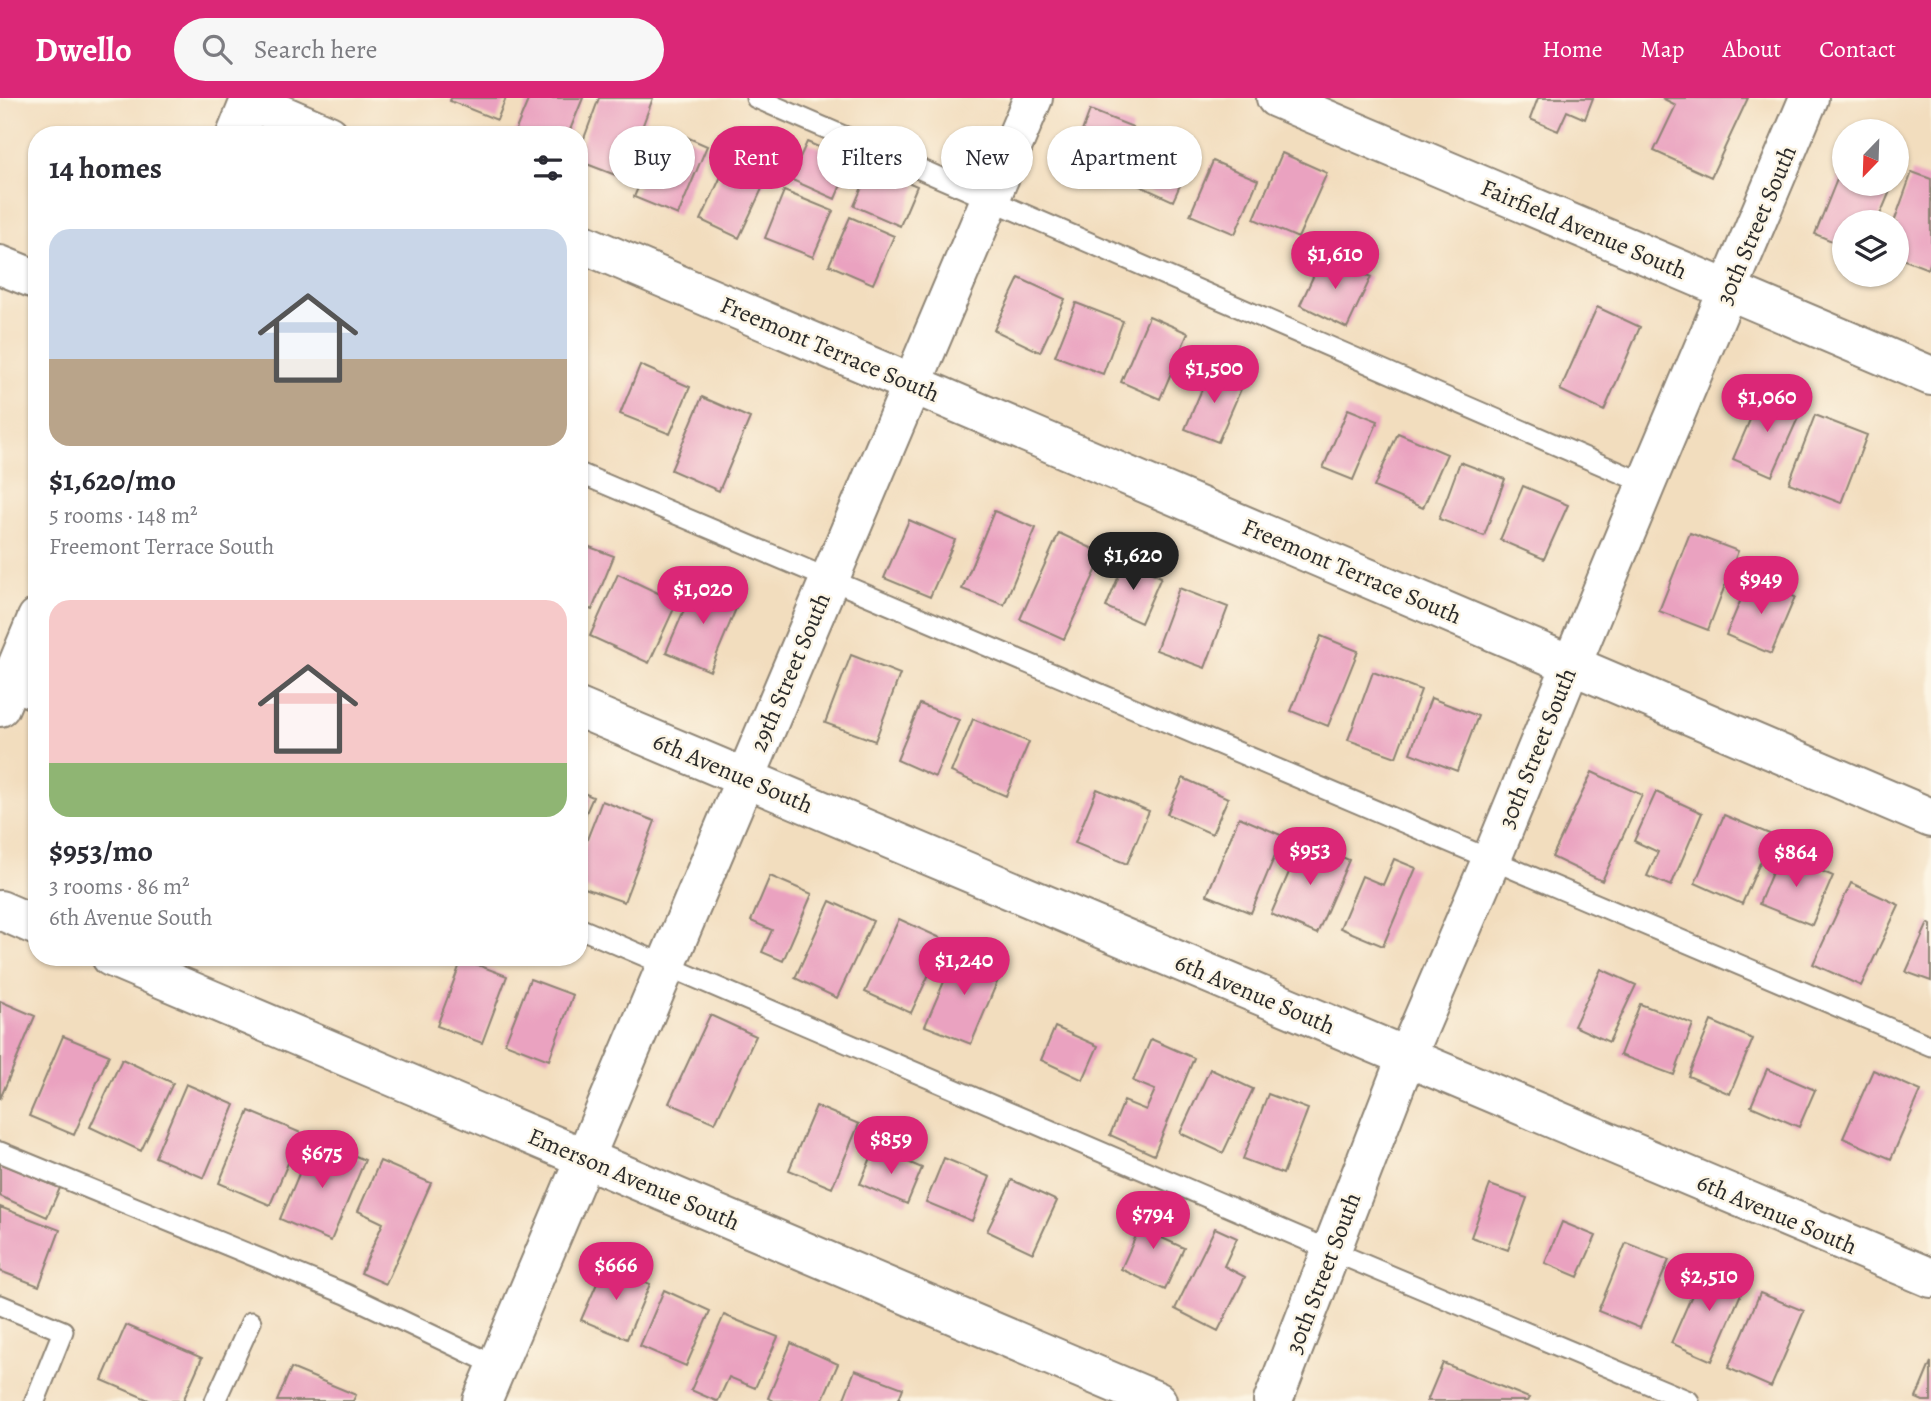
<!DOCTYPE html>
<html lang="en">
<head>
<meta charset="utf-8">
<style>
  body { margin:0; font-family:Alegreya,serif; background:#f7f7f7; color:#2b2b33; height:100vh; display:flex; flex-direction:column; font-size:26px; white-space:nowrap }
  * { box-sizing:border-box; margin:0 }
  p { font-size:23px; color:#7c7c81 }
  .icon { flex:none; width:38px; height:38px; fill:none; stroke:currentColor; stroke-width:2; stroke-linecap:round; stroke-linejoin:round }
  .map { position:relative; flex:1; overflow:hidden }
  .sheet { position:absolute; left:28px; top:28px; width:560px; height:840px; display:flex; flex-direction:column; background:#fff; border-radius:28px; box-shadow:0 2px 5px #0004 }
  .sheet>* { flex:none }
  .top-card { position:absolute; left:609px; top:28px; width:665px; height:63px; display:flex; gap:14px }
  .needle { width:46px; rotate:203deg }
  .fabs { position:absolute; left:1832px; top:21px; display:grid; gap:14px }
  .fabs a { display:grid; place-items:center; width:77px; height:77px; border-radius:50%; background:#fff; box-shadow:0 2px 5px #0004; font-size:35px }
  .price { position:absolute; translate:-50% -60px; padding:0 16px; border-radius:24px; background:#db2777; color:#fff; font-size:23px; line-height:46px; filter:drop-shadow(0 2px 4px #0008) }
  .price::after { content:''; position:absolute; left:50%; top:42px; width:21px; height:16px; margin-left:-10px; background:inherit; clip-path:polygon(0 0,100% 0,50% 100%) }
  .price.selected { background:#222; color:#fff }
  ul { padding:0; list-style:none }
  li { display:grid; align-content:center; gap:14px; height:371px; padding:0 21px }
  li span { display:grid; place-items:center; height:217px; border-radius:21px; color:#555 }
  li>.icon { margin-inline-start:auto }
  span .icon { width:126px; height:126px; fill:#fffc; stroke-width:1 }
  li b { font-size:30px }
  h2 { display:flex; justify-content:space-between; align-items:center; height:84px; padding:0 21px; font-size:30px }
  .pill { padding:0 24px; border-radius:32px; background:#fff; box-shadow:0 2px 5px #0004; font-size:24px; line-height:63px }
  .pill.selected { background:#db2777; color:#fff }
  header { display:flex; align-items:center; gap:42px; box-sizing:border-box; height:98px; padding:0 35px; background:#db2777; color:#fff }
  header strong { font-size:33px }
  nav { display:flex; gap:38px; margin-inline-start:auto; font-size:24px }
  .search { width:490px; height:63px; background:#f7f7f7; display:flex; align-items:center; gap:18px; box-sizing:border-box; padding:0 24px; border-radius:38px; color:#7c7c81; font-size:26px }
  .map>svg:first-child { display:block }
</style>
</head>
<body>
<header>
<strong>Dwello</strong>
<div class="search"><svg class="icon" aria-label="search" viewBox="0 0 24 24"><circle cx="10" cy="10" r="6"/><path d="M15 15l6 6"/></svg>Search here</div>
<nav><a>Home</a><a>Map</a><a>About</a><a>Contact</a></nav>
</header>
<div class="map">
<svg width="1931" height="1303" viewBox="0 0 1931 1303">
  <rect width="100%" height="100%" fill="#fcf5e5"/>
  <filter id="ink" filterUnits="userSpaceOnUse"><feTurbulence type="fractalNoise" baseFrequency=".0143" numOctaves="2"/><feDisplacementMap in="SourceGraphic" scale="14" xChannelSelector="R" yChannelSelector="G"/><feConvolveMatrix kernelMatrix="1 2 1 2 8 2 1 2 1" color-interpolation-filters="sRGB"/></filter>
  <filter id="wash" filterUnits="userSpaceOnUse"><feTurbulence type="fractalNoise" baseFrequency=".00686" numOctaves="4" result="noise"/><feDisplacementMap in="SourceGraphic" scale="28" xChannelSelector="R" yChannelSelector="G"/><feGaussianBlur stdDeviation="1.57" result="paint"/><feColorMatrix in="noise" values="0 0 0 0 0 0 0 0 0 0 0 0 0 0 0 0 0 1.4 0 .05"/><feComposite in="paint" operator="in"/></filter>
  <g filter="url(#wash)">
    <rect width="100%" height="100%" fill="#f2ddbe"/>
    <g id="blocks">
      <path fill="#eaa2c0" d="M451 0H506L497 22 450 3Z
        M529 0H583L568 37H517L514 36Z
        M599 0H653L623 80 579 63V54Z
        M1538 0H1593L1585 21 1567 13 1558 33 1530 21Z
        M1662 0H1748L1711 79 1654 53 1676 7Z
        M1090 12 1133 29 1112 84 1069 68Z
        M664 29 707 48 678 117 634 99Z
        M743 30 782 48 739 140 701 122Z
        M1148 37 1194 56 1173 103 1129 83Z
        M807 44 851 63 835 101 790 81Z
        M1282 55 1327 75 1298 140 1254 121Z
        M1213 63 1258 82 1235 136 1190 117Z
        M1844 64V86H1893L1877 124H1844V148L1815 136Z
        M871 68 917 88 900 128 854 108Z
        M1912 74 1931 81V163L1928 171 1897 159V124H1894Z
        M784 93 833 113 813 159 765 140Z
        M850 119 894 138 873 186 829 167Z
        M1323 157 1371 179 1347 230 1300 207Z
        M1019 180 1065 201 1040 254 994 232Z
        M1076 205 1123 223 1103 276 1055 258Z
        M1597 209 1640 229 1604 313 1560 292Z
        M1149 218 1188 235 1160 301 1121 284Z
        M640 267 690 289 670 336 620 316Z
        M1211 270 1244 284 1218 344 1185 331Z
        M1762 294 1802 311 1772 378 1733 361Z
        M702 299 750 320 719 393 671 372Z
        M1348 311 1378 323 1353 382 1323 370Z
        M1815 317 1867 337 1841 405 1789 385Z
        M1398 335 1447 356 1423 410 1374 389Z
        M1460 364 1505 381 1484 438 1439 421Z
        M1523 388 1568 407 1544 461 1500 442Z
        M994 413 1036 430 1004 507 962 491Z
        M909 422 955 442 930 499 884 480Z
        M1059 435 1104 456 1064 541 1020 521Z
        M1690 435 1738 453 1708 532 1659 513Z
        M579 445 614 458 592 512 579 507Z
        M1125 463 1161 479 1141 525 1106 509Z
        M618 476 677 504 649 565 590 538Z
        M1750 480 1795 499 1771 556 1726 537Z
        M697 482 740 501 710 573 666 554Z
        M1179 490 1228 509 1205 570 1156 552Z
        M1321 538 1358 553 1328 628 1291 613Z
        M851 557 900 576 875 643 825 625Z
        M1373 574 1421 592 1396 659 1348 642Z
        M1431 600 1478 618 1457 673 1410 655Z
        M920 606 959 622 935 679 897 662Z
        M973 621 1029 644 1006 698 951 674Z
        M1592 674 1642 697 1602 783 1552 759Z
        M1183 680 1228 700 1212 736 1167 716Z
        M1097 691 1149 713 1127 766 1075 745Z
        M579 693 593 699 579 731Z
        M1656 694 1702 715 1671 788 1647 778 1658 754 1634 743Z
        M602 703 655 723 624 804 579 788V762Z
        M1724 717 1772 737 1742 806 1695 785Z
        M1239 719 1283 738 1251 815 1207 797Z
        M1303 742 1349 762 1317 836 1271 816Z
        M1780 755 1833 778 1812 827 1759 806Z
        M1394 761 1416 770 1383 848 1340 830 1362 778 1383 787Z
        M770 778 812 796 783 863 762 854 772 832 751 823Z
        M1851 785 1899 807 1861 888 1813 866Z
        M830 803 873 823 837 900 795 880Z
        M899 821 945 842 911 915 865 894Z
        M1928 825 1931 827V883L1906 874Z
        M958 851 1003 870 971 946 925 928Z
        M462 861 507 878 482 945 437 928Z
        M1601 871 1636 887 1609 944 1574 928Z
        M530 881 573 897 549 962 505 945Z
        M0 903 35 918 0 1001Z
        M1640 906 1693 926 1674 977 1620 957Z
        M710 917 756 938 715 1025 669 1005Z
        M1711 923 1753 941 1730 996 1688 978Z
        M1055 929 1098 948 1083 982 1041 962Z
        M63 938 109 957 74 1037 29 1018Z
        M1151 941 1194 960 1154 1057 1110 1037 1124 1003 1146 1012 1155 992 1133 983Z
        M122 961 173 985 141 1053 90 1029Z
        M1210 971 1253 991 1223 1055 1180 1035Z
        M1767 971 1815 992 1799 1029 1751 1008Z
        M1873 972 1921 993 1891 1061 1843 1040Z
        M186 986 235 1007 204 1080 155 1059Z
        M1268 996 1308 1011 1283 1076 1243 1061Z
        M816 1008 859 1026 832 1090 789 1072Z
        M249 1013 301 1035 270 1107 219 1085Z
        M314 1040 365 1062 331 1143 280 1121Z
        M875 1050 922 1070 907 1106 860 1086Z
        M944 1060 990 1079 972 1123 926 1104Z
        M380 1063 431 1085 386 1186 361 1175 383 1125 358 1113Z
        M0 1065 60 1090 47 1119 0 1098Z
        M1012 1082 1057 1103 1033 1155 987 1133Z
        M1490 1087 1527 1100 1508 1152 1471 1139Z
        M0 1109 60 1132 39 1188 0 1173Z
        M1149 1109 1172 1119 1162 1140 1184 1150 1165 1192 1121 1171Z
        M1562 1124 1596 1138 1578 1179 1545 1165Z
        M1215 1130 1237 1140 1224 1168 1245 1179 1218 1233 1175 1211Z
        M1626 1145 1669 1162 1640 1230 1598 1213Z
        M605 1167 650 1186 627 1241 581 1222Z
        M1705 1167 1746 1184 1712 1263 1671 1245Z
        M664 1192 710 1213 686 1268 640 1248Z
        M1760 1195 1804 1213 1771 1289 1728 1270Z
        M724 1217 778 1239 755 1290 729 1279 718 1303H716L691 1292Z
        M126 1227 202 1260 183 1303H151L102 1282Z
        M791 1245 838 1266 822 1303H774L768 1300Z
        M1931 1264V1303H1923L1916 1300Z
        M1443 1265 1529 1300 1527 1303H1427Z
        M291 1270 356 1297 353 1303H277Z
        M855 1272 903 1290 898 1303H843Z"/>
    </g>
  </g>
  <g filter="url(#ink)">
    <use href="#blocks" fill-opacity="0" stroke="#8e8474" stroke-width="2"/>
    <g fill="none" stroke-linecap="round" stroke-linejoin="round">
      <defs>
        <path id="service" d="M756 0 1646 386
          M579 375C1029 569 1481 755 1931 948
          M8 591 37 603
          M579 830 1332 1153 1689 1303
          M0 1054 346 1196 497 1268
          M0 1207 63 1233 35 1303
          M215 1303 251 1224"/>
        <path id="minor" d="M1276 0 1931 278
          M250 3 329 37
          M579 144 1931 720
          M0 167 37 182
          M579 610 1931 1180
          M0 812 37 828
          M111 859 1157 1303
          M482 1303 1033 0
          M1273 1303 1406 960 1492 760 1646 386 1809 0"/>
        <path id="tertiary" d="M236 37 251 0
          M0 609 37 520"/>
      </defs>
      <use href="#service" stroke="#8e8474" stroke-width="23"/>
      <use href="#minor" stroke="#8e8474" stroke-width="42"/>
      <use href="#tertiary" stroke="#8e8474" stroke-width="42"/>
      <use href="#service" stroke="#fff" stroke-width="19"/>
      <use href="#minor" stroke="#fff" stroke-width="38"/>
      <use href="#tertiary" stroke="#fff" stroke-width="38"/>
    </g>
  </g>
  <g text-anchor="middle" stroke-width="5" stroke-linejoin="round" paint-order="stroke">
    <g font-size="24" fill="#2b2b2b" stroke="#fcf5e5">
      <text transform="translate(1756 127) rotate(-67)" y="8">30th Street South</text>
      <text transform="translate(1584 131) rotate(23)" y="8">Fairfield Avenue South</text>
      <text transform="translate(830 251) rotate(23)" y="8">Freemont Terrace South</text>
      <text transform="translate(1352 473) rotate(23)" y="8">Freemont Terrace South</text>
      <text transform="translate(790 574) rotate(-67)" y="8">29th Street South</text>
      <text transform="translate(1537 650) rotate(-68)" y="8">30th Street South</text>
      <text transform="translate(733 675) rotate(23)" y="8">6th Avenue South</text>
      <text transform="translate(1255 896) rotate(23)" y="8">6th Avenue South</text>
      <text transform="translate(634 1081) rotate(23)" y="8">Emerson Avenue South</text>
      <text transform="translate(1777 1116) rotate(23)" y="8">6th Avenue South</text>
      <text transform="translate(1323 1175) rotate(-69)" y="8">30th Street South</text>
    </g>
  </g>
</svg>
<div class="fabs">
<a><svg class="needle" viewBox="-14 -14 28 28"><path d="M0-13l5 13h-10z" fill="#e53935"/><path d="M0 13l5-13h-10z" fill="#7c7c81"/></svg></a>
<a><svg class="icon" aria-label="layers" viewBox="0 0 24 24"><path d="M12 4l9 5-9 5-9-5zM3 14l9 5 9-5"/></svg></a>
</div>
<b class="price" style="left:1335px;top:193px">$1,610</b>
<b class="price" style="left:1214px;top:307px">$1,500</b>
<b class="price" style="left:1767px;top:336px">$1,060</b>
<b class="price selected" style="left:1133px;top:494px">$1,620</b>
<b class="price" style="left:1761px;top:518px">$949</b>
<b class="price" style="left:703px;top:528px">$1,020</b>
<b class="price" style="left:1310px;top:789px">$953</b>
<b class="price" style="left:1796px;top:791px">$864</b>
<b class="price" style="left:964px;top:899px">$1,240</b>
<b class="price" style="left:891px;top:1078px">$859</b>
<b class="price" style="left:322px;top:1092px">$675</b>
<b class="price" style="left:1153px;top:1153px">$794</b>
<b class="price" style="left:616px;top:1204px">$666</b>
<b class="price" style="left:1709px;top:1215px">$2,510</b>
<div class="top-card">
<a class="pill">Buy</a>
<a class="pill selected">Rent</a>
<a class="pill">Filters</a>
<a class="pill">New</a>
<a class="pill">Apartment</a>
</div>
<section class="sheet">
<h2>14 homes<svg class="icon" aria-label="filters" viewBox="0 0 24 24"><path d="M4 7h16M4 17h16"/><circle cx="9" cy="7" r="2"/><circle cx="15" cy="17" r="2"/></svg></h2>
<ul>
<li><span style="background:linear-gradient(#c9d6e8 60%,#b9a48a 0)"><svg class="icon" aria-label="home" viewBox="0 0 24 24"><path d="M3 11l9-7 9 7M6 9v11h12V9"/></svg></span><div><b>$1,620/mo</b><p>5 rooms · 148 m²</p><p>Freemont Terrace South</p></div></li>
<li><span style="background:linear-gradient(#f6c9c9 75%,#8fb573 0)"><svg class="icon" aria-label="home" viewBox="0 0 24 24"><path d="M3 11l9-7 9 7M6 9v11h12V9"/></svg></span><div><b>$953/mo</b><p>3 rooms · 86 m²</p><p>6th Avenue South</p></div></li>
</ul>
</section>
</div>
</body>
</html>
